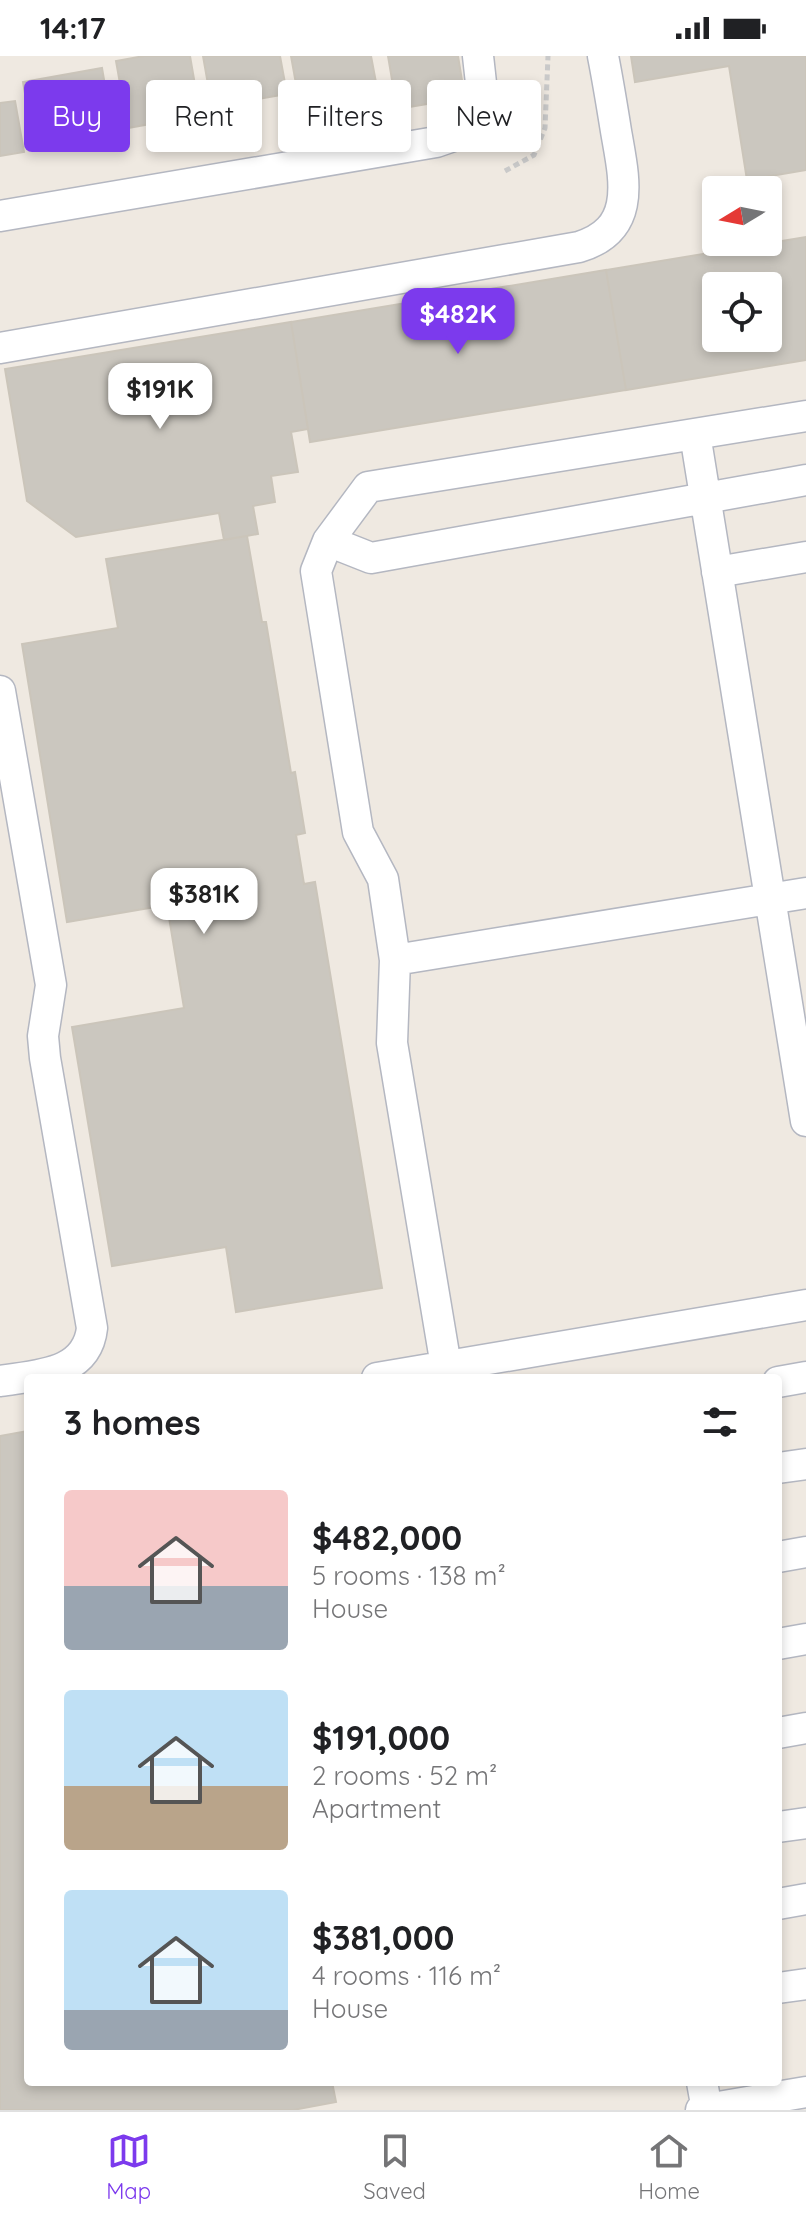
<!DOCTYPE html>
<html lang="en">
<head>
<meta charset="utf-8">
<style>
  body { margin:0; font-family:Quicksand,sans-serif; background:#f2f2f2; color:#202124; height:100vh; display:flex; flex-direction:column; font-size:30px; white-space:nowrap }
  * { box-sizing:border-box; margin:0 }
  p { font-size:26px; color:#757577 }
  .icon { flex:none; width:44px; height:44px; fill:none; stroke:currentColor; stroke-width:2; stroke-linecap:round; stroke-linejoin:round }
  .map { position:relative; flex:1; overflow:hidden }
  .panel { position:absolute; left:24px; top:1318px; width:758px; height:712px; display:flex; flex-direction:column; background:#fff; border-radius:8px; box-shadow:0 4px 12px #0003 }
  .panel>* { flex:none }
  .guide { position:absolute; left:24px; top:24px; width:758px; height:72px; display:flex; gap:16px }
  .needle { width:52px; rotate:260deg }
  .tools { position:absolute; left:702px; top:120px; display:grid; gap:16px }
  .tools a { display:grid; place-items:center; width:80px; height:80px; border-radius:8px; background:#fff; box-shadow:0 4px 12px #0003; font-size:40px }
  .price { position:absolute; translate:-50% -68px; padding:0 18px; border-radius:16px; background:#fff; color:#222; font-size:26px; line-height:52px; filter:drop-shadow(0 2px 4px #0008) }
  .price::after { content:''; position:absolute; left:50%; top:48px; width:24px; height:18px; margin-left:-12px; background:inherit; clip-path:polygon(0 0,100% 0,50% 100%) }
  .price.selected { background:#7c3aed; color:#fff }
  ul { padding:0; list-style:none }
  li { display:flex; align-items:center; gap:24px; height:200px; padding:0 40px }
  li span { display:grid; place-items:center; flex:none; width:224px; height:160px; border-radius:8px; color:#555 }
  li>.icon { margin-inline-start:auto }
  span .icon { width:96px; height:96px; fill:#fffc; stroke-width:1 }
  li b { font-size:34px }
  h2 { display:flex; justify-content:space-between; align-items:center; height:96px; padding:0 40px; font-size:34px }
  .pill { padding:0 28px; border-radius:8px; background:#fff; box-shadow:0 4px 12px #0003; font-size:28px; line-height:72px }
  .pill.selected { background:#7c3aed; color:#fff }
  .status { display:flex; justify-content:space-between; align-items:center; height:56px; padding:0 40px; background:#fff; direction:ltr }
  .status svg { height:22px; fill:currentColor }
  .tabs { display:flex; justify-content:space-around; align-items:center; height:112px; border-top:2px solid #e0e0e0; background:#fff; font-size:22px; color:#757577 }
  .tabs a { display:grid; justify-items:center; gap:4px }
  .tabs .selected { color:#7c3aed }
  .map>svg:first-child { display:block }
</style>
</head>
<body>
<div class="status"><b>14:17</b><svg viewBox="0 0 49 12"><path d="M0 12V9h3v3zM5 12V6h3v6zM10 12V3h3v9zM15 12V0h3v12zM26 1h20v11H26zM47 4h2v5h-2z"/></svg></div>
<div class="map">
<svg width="806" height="2054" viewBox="0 0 806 2054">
  <rect width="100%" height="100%" fill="#efe9e1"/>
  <path fill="#cbc7bf" stroke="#cbc5ba" stroke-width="2" fill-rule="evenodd" d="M144 0H190L204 81 171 87 167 65 128 72 116 5Z
    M203 0H280L287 38 212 51Z
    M291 0H371L378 37 300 50Z
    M388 0H458L468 61 436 67 433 47 397 53Z
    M631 0H806V114L747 124 729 10 635 26Z
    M102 12 113 76 34 90 23 26Z
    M15 45 24 96 0 100V47Z
    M806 181V304L626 334 606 214ZM716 230H768V282H716Z
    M606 214 626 334 310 386 291 266Z
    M291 266 308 373 291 376 298 416 271 420 275 446 253 450 258 478 224 484 219 457 76 481 27 445 5 313Z
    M247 480 262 566H266L291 717 295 716 305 777 296 779 304 828 315 826 382 1232 236 1256 226 1191 112 1210 72 971 184 952 167 849 67 866 22 588 118 572 106 503Z
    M28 1375V2026H332L336 2046 293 2054H0V1380Z"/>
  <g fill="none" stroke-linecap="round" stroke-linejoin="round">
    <defs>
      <path id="minor" d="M0 160 436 86 462 77 484 54 478 0
        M0 292 579 191C638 173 624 122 616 75 612 50 608 25 603 0
        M695 378 806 1065
        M328 485 371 502 806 424
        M717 516 806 501
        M0 635 51 929 43 980 45 1002 92 1272C87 1319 36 1319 0 1325
        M395 904 806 837
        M446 1310 392 987 395 904 383 823 358 776 316 515 328 485 368 431 806 360
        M377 1322 806 1249
        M778 1326 806 1321
        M778 1412 806 1408
        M778 1501 806 1496
        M778 1588 806 1583
        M778 1677 806 1672
        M778 1771 806 1767
        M778 1848 806 1843
        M778 1932 806 1928
        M702 2026 707 2054
        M701 2054 806 2036"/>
    </defs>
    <use href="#minor" stroke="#b4b7c1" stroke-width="33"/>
    <path stroke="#c9c9c9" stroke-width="5" stroke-dasharray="6 4" stroke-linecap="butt" d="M505 115 534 99 545 72 548 0"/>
    <use href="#minor" stroke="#fff" stroke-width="30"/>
  </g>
</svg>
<div class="tools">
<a><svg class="needle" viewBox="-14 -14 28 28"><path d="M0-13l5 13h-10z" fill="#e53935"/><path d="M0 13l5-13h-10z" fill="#757577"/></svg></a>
<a><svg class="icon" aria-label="locate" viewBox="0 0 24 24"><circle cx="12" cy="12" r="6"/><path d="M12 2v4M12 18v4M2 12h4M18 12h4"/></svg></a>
</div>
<b class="price selected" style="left:458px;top:300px">$482K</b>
<b class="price" style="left:160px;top:375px">$191K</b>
<b class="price" style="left:204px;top:880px">$381K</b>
<div class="guide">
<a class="pill selected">Buy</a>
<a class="pill">Rent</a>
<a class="pill">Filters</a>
<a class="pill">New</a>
</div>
<section class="panel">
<h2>3 homes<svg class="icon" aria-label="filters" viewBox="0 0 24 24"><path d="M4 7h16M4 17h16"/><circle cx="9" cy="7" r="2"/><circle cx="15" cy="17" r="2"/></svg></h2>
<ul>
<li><span style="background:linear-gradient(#f6c9c9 60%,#9aa5b1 0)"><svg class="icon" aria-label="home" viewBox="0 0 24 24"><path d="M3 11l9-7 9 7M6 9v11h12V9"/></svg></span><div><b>$482,000</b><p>5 rooms · 138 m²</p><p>House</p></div></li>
<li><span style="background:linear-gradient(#bfe0f5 60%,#b9a48a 0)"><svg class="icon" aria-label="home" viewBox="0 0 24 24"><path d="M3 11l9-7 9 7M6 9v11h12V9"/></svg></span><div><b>$191,000</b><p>2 rooms · 52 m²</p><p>Apartment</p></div></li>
<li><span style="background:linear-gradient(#bfe0f5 75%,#9aa5b1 0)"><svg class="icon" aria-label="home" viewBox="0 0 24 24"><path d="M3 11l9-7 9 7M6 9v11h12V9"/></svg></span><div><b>$381,000</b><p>4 rooms · 116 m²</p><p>House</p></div></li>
</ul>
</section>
</div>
<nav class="tabs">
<a class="selected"><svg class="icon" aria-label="map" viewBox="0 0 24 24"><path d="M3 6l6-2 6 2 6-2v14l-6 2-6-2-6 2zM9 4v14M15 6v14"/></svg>Map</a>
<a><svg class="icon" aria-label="saved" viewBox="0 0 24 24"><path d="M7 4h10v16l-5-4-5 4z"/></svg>Saved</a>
<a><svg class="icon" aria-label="home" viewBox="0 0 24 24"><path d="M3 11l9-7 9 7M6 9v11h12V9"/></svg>Home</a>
</nav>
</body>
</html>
